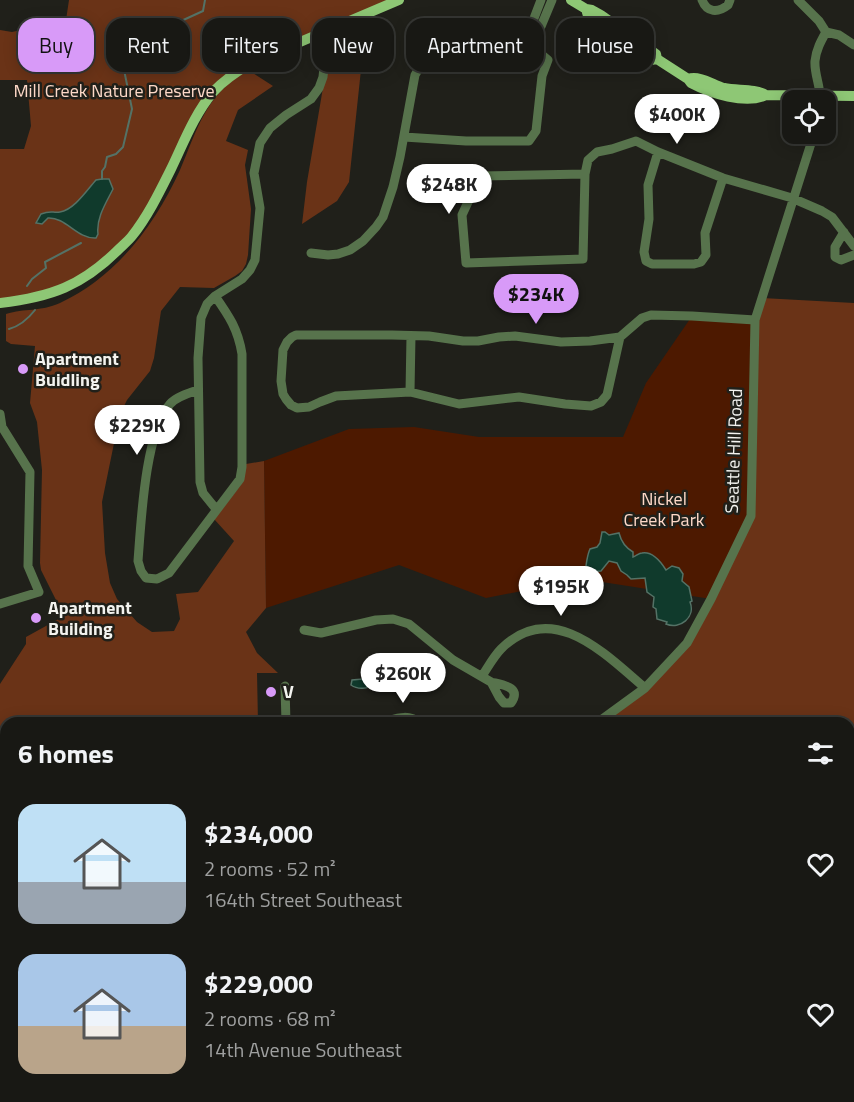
<!DOCTYPE html>
<html lang="en">
<head>
<meta charset="utf-8">
<style>
  body { margin:0; font-family:"Titillium Web",sans-serif; background:#21211d; color:#f1f3f6; height:100vh; display:flex; flex-direction:column; font-size:22px; white-space:nowrap }
  * { box-sizing:border-box; margin:0 }
  p { font-size:20px; color:#9fa0a0 }
  .icon { flex:none; width:33px; height:33px; fill:none; stroke:currentColor; stroke-width:2; stroke-linecap:round; stroke-linejoin:round }
  .map { position:relative; flex:1; overflow:hidden }
  .details { position:absolute; left:0px; top:717px; width:855px; height:386px; display:flex; flex-direction:column; background:#181814; border-radius:18px 18px 0 0; box-shadow:0 3px 15px #0003,0 0 0 2px #363734 }
  .details>* { flex:none }
  .banner { position:absolute; left:18px; top:18px; width:819px; height:54px; display:flex; gap:12px }
  .tools { position:absolute; left:782px; top:90px; display:grid; gap:12px }
  .tools a { display:grid; place-items:center; width:54px; height:54px; border-radius:12px; background:#181814; box-shadow:0 3px 15px #0003,0 0 0 2px #363734; font-size:30px }
  .price { position:absolute; translate:-50% -51px; padding:0 14px; border-radius:21px; background:#fff; color:#222; font-size:20px; line-height:39px; filter:drop-shadow(0 2px 3px #0008) }
  .price::after { content:''; position:absolute; left:50%; top:36px; width:18px; height:14px; margin-left:-9px; background:inherit; clip-path:polygon(0 0,100% 0,50% 100%) }
  .price.current { background:#d89af8; color:#111 }
  ul { padding:0; list-style:none }
  li { display:flex; align-items:center; gap:18px; height:150px; padding:0 18px }
  li span { display:grid; place-items:center; flex:none; width:168px; height:120px; border-radius:18px; color:#555 }
  li>.icon { margin-inline-start:auto }
  span .icon { width:72px; height:72px; fill:#fffc; stroke-width:1 }
  li b { font-size:26px }
  h2 { display:flex; justify-content:space-between; align-items:center; height:72px; padding:0 18px; font-size:26px }
  .tag { padding:0 21px; border-radius:18px; background:#181814; box-shadow:0 3px 15px #0003,0 0 0 2px #363734; font-size:21px; line-height:54px }
  .tag.current { background:#d89af8; color:#111 }
  .map>svg:first-child { display:block }
</style>
</head>
<body>
<div class="map">
<svg width="854" height="1102" viewBox="0 0 854 1102">
  <rect width="100%" height="100%" fill="#20201a"/>
  <path fill="#4d1900" d="M692 316 755 320 751 516 711 599 583 579 486 598 399 565 266 608 264 461 349 429 414 427 479 437H623L646 383Z
    M850 1016H854V1052H849Z"/>
  <path fill="#6a3317" d="M69 0H399L367 14 328 24 322 33 278 51 214 91 132 236 83 279 0 303V149H24L31 126 27 80H0V30L12 32 66 20Z
    M366 23 349 182 337 201 302 224 307 182 327 64 328 43 332 36Z
    M248 70 273 86 238 110 226 141 248 150 245 165 251 209 248 255 246 264 242 271 235 276 214 288 180 287 161 311 154 358 150 371 127 400 120 414 102 502 105 553 110 583 117 599 137 622 152 632 174 631 180 619 176 594 198 592 234 541 214 519 240 486 246 464 264 461 266 608 246 632 257 653 278 673H257L258 723H6V910L0 846V684L26 644V637L64 616 41 570 40 563 42 470 37 422 30 403 35 346 11 344 6 341V314C25 308 40 312 60 303 116 277 155 225 180 170 198 128 205 95 248 70Z
    M762 298 854 303V806L849 798V723H597L645 688 687 643 751 516 755 320Z
    M6 938V1012L1 949 2 942Z
    M12 1097V1096L369 1097 368 1102H13Z"/>
  <path fill="#103a2c" stroke="#547266" stroke-width="1.5" d="M102 179H109L113 189C106 203 96 218 98 234L96 238C77 239 66 217 48 218L42 224 36 223 41 214C51 210 52 213 60 212 74 210 87 190 96 180Z
    M602 532H605L609 535 619 533C621 541 626 548 633 552V557C636 556 639 553 642 553 653 551 661 562 666 570L672 566 679 568 683 574 682 581 689 587 692 601 690 602C696 617 680 630 666 624L667 622 657 619 656 609 653 607 654 597 647 592 645 578 631 579 627 575 621 571 617 563 609 561 601 571 586 572C585 567 588 553 590 549L597 547 600 543Z
    M374 678 375 684C368 689 358 690 351 685L352 680Z"/>
  <g fill="none" stroke-linecap="round" stroke-linejoin="round">
    <path stroke="#547266" stroke-width="2" d="M102 179V171L105 167 107 157 116 154 123 147 132 109 122 60 127 47 142 24 168 27 203 11 205 0
      M27 286 32 279 46 268 45 262 81 243
      M9 329C20 326 28 319 35 310"/>
    <path stroke="#57734c" stroke-width="9" d="M702 0C707 13 718 13 728 5L730 0
      M798 0 819 21 826 32
      M826 32 839 35 854 45
      M530 45 537 36 552 0
      M820 100C821 87 814 74 815 61 816 50 821 41 826 32
      M404 137 466 141H529L536 131 542 76 548 60 530 45 528 34 541 0
      M658 152 648 185 649 219 644 252 646 261 652 264H694L701 262 706 255 705 233 723 178
      M585 174 583 259 466 263 462 215 480 176 585 174 588 160 597 152 612 149 636 141 658 152 723 178 792 198 822 211 832 217 854 246
      M844 232 835 247V257L841 260 854 255
      M311 253 328 255 338 254 350 250 363 241 376 227 383 217 393 187 400 157 415 75 423 62 455 52 500 46 530 45
      M620 337 607 395 601 402 591 406 565 404 519 397 459 404 410 392 336 396 320 402 309 407 297 408 291 405 286 399 283 394 281 381 283 350 287 342 292 337 296 335H392L429 336 463 341H478L499 337 515 336 561 342 590 341 620 337 642 318 651 315 692 316 755 320
      M198 390C189 393 176 397 170 404 145 432 141 523 138 561L141 571 146 578 157 579 169 573 240 479 242 467V354C238 329 229 316 215 296
      M410 392 411 336
      M0 414 2 427 30 472 28 566 39 592 0 604
      M216 509 203 493 200 482 198 358 201 318 207 304 215 296 242 279 250 270 255 260 260 208 254 173 260 143 270 128 286 115 311 99 319 88 323 77 324 67 325 52 322 33
      M304 630 321 633 376 620 393 619 409 624 453 660 491 682 499 697 504 703H511C522 687 503 685 491 682
      M482 676C488 667 494 656 501 649 552 598 605 654 645 688
      M285 686 286 723
      M378 723C393 720 407 712 420 723
      M597 723 645 688 687 643 711 599 751 516 755 320 814 134
      M0 929H6
      M849 954H854
      M506 1102V1096"/>
    <path stroke="#8ec775" stroke-width="10" d="M571 0 586 9 592 10 601 15 656 54 657 59 688 79 691 83C710 93 746 105 766 95L854 96
      M586 9 588 16 651 60 657 59
      M688 79C700 75 713 85 724 88 738 91 754 88 766 95
      M0 303C51 297 82 286 119 249 123 245 128 241 132 236 148 216 160 191 171 169 184 142 194 115 213 92 224 80 239 70 253 62L399 0
      M0 1081 1 1102"/>
  </g>
  <g fill="#d89af8" stroke="#20201a" stroke-width="2">
    <circle cx="23" cy="369" r="6"/>
    <circle cx="36" cy="618" r="6"/>
    <circle cx="271" cy="692" r="6"/>
  </g>
  <g text-anchor="middle" stroke-width="5" stroke-linejoin="round" paint-order="stroke">
    <g font-size="18" fill="#fed9c8" stroke="#20201a">
      <text x="114" y="97">Mill Creek Nature Preserve</text>
      <text x="664" y="505">Nickel<tspan x="664" dy="21">Creek Park</tspan></text>
    </g>
    <g font-size="18" font-weight="bold" fill="#f3f3ef" stroke="#20201a" text-anchor="start">
      <text x="35" y="365">Apartment<tspan x="35" dy="21">Buidling</tspan></text>
      <text x="48" y="614">Apartment<tspan x="48" dy="21">Building</tspan></text>
      <text x="283" y="698">V</text>
    </g>
    <g font-size="18" fill="#f3f3ef" stroke="#20201a">
      <text transform="translate(734 451) rotate(-88)" y="6">Seattle Hill Road</text>
    </g>
  </g>
</svg>
<div class="tools">
<a><svg class="icon" aria-label="locate" viewBox="0 0 24 24"><circle cx="12" cy="12" r="6"/><path d="M12 2v4M12 18v4M2 12h4M18 12h4"/></svg></a>
</div>
<b class="price" style="left:677px;top:145px">$400K</b>
<b class="price" style="left:449px;top:215px">$248K</b>
<b class="price current" style="left:536px;top:325px">$234K</b>
<b class="price" style="left:137px;top:456px">$229K</b>
<b class="price" style="left:561px;top:617px">$195K</b>
<b class="price" style="left:403px;top:704px">$260K</b>
<div class="banner">
<a class="tag current">Buy</a>
<a class="tag">Rent</a>
<a class="tag">Filters</a>
<a class="tag">New</a>
<a class="tag">Apartment</a>
<a class="tag">House</a>
</div>
<section class="details">
<h2>6 homes<svg class="icon" aria-label="filters" viewBox="0 0 24 24"><path d="M4 7h16M4 17h16"/><circle cx="9" cy="7" r="2"/><circle cx="15" cy="17" r="2"/></svg></h2>
<ul>
<li><span style="background:linear-gradient(#bfe0f5 65%,#9aa5b1 0)"><svg class="icon" aria-label="home" viewBox="0 0 24 24"><path d="M3 11l9-7 9 7M6 9v11h12V9"/></svg></span><div><b>$234,000</b><p>2 rooms · 52 m²</p><p>164th Street Southeast</p></div><svg class="icon" aria-label="heart" viewBox="0 0 24 24"><path d="M12 20l-8-8c-3-5 5-10 8-4 3-6 11-1 8 4z"/></svg></li>
<li><span style="background:linear-gradient(#a9c7e8 60%,#b9a48a 0)"><svg class="icon" aria-label="home" viewBox="0 0 24 24"><path d="M3 11l9-7 9 7M6 9v11h12V9"/></svg></span><div><b>$229,000</b><p>2 rooms · 68 m²</p><p>14th Avenue Southeast</p></div><svg class="icon" aria-label="heart" viewBox="0 0 24 24"><path d="M12 20l-8-8c-3-5 5-10 8-4 3-6 11-1 8 4z"/></svg></li>
</ul>
</section>
</div>
</body>
</html>
